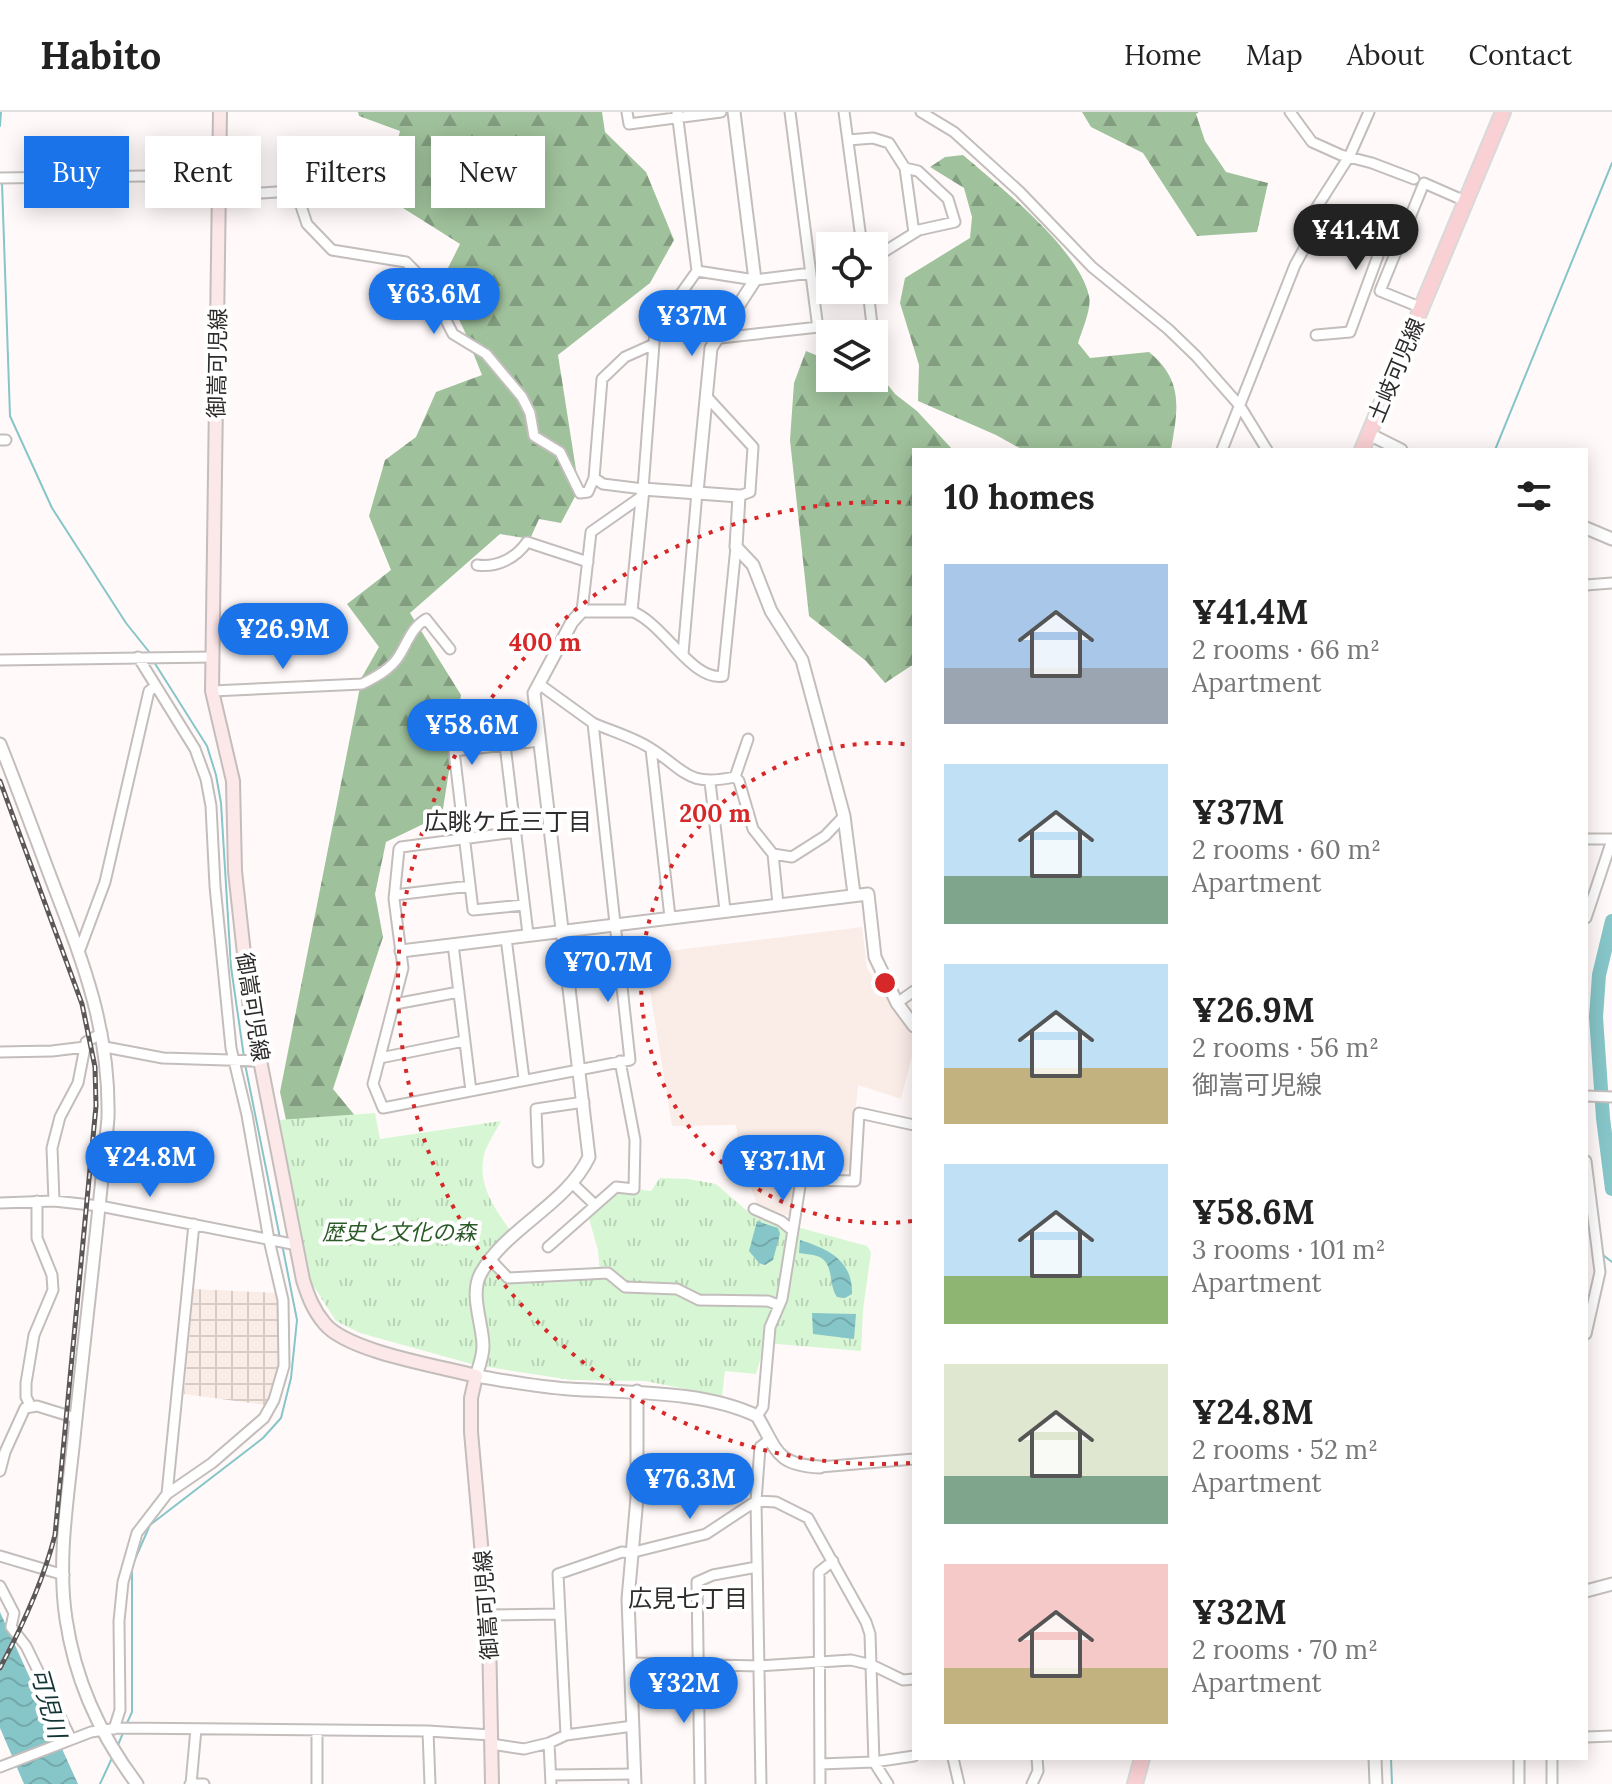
<!DOCTYPE html>
<html lang="en">
<head>
<meta charset="utf-8">
<style>
  body { margin:0; font-family:Lora,"Noto Sans JP",serif; background:#f6f6f6; color:#222; height:100vh; display:flex; flex-direction:column; font-size:30px; white-space:nowrap }
  * { box-sizing:border-box; margin:0 }
  p { font-size:26px; color:#767676 }
  .icon { flex:none; width:44px; height:44px; fill:none; stroke:currentColor; stroke-width:2; stroke-linecap:round; stroke-linejoin:round }
  .map { position:relative; flex:1; overflow:hidden }
  .details { position:absolute; left:912px; top:336px; width:676px; height:1312px; display:flex; flex-direction:column; background:#fff; border-radius:0px; box-shadow:0 4px 20px #0003 }
  .details>* { flex:none }
  .banner { position:absolute; left:24px; top:24px; width:760px; height:72px; display:flex; gap:16px }
  .tools { position:absolute; left:816px; top:120px; display:grid; gap:16px }
  .tools a { display:grid; place-items:center; width:72px; height:72px; border-radius:0px; background:#fff; box-shadow:0 4px 20px #0003; font-size:40px }
  .price { position:absolute; translate:-50% -68px; padding:0 18px; border-radius:28px; background:#1a73e8; color:#fff; font-size:26px; line-height:52px; filter:drop-shadow(0 2px 4px #0008) }
  .price::after { content:''; position:absolute; left:50%; top:48px; width:24px; height:18px; margin-left:-12px; background:inherit; clip-path:polygon(0 0,100% 0,50% 100%) }
  .price.active { background:#222; color:#fff }
  ul { padding:0; list-style:none }
  li { display:flex; align-items:center; gap:24px; height:200px; padding:0 32px }
  li span { display:grid; place-items:center; flex:none; width:224px; height:160px; border-radius:0px; color:#555 }
  li>.icon { margin-inline-start:auto }
  span .icon { width:96px; height:96px; fill:#fffc; stroke-width:1 }
  li b { font-size:34px }
  h2 { display:flex; justify-content:space-between; align-items:center; height:96px; padding:0 32px; font-size:34px }
  .chip { padding:0 28px; border-radius:0px; background:#fff; box-shadow:0 4px 20px #0003; font-size:28px; line-height:72px }
  .chip.active { background:#1a73e8; color:#fff }
  header { display:flex; align-items:center; gap:48px; box-sizing:border-box; height:112px; padding:0 40px; background:#fff; border-bottom:2px solid #e0e0e0 }
  header strong { font-size:38px }
  nav { display:flex; gap:44px; margin-inline-start:auto; font-size:28px }
  .map>svg:first-child { display:block }
</style>
</head>
<body>
<header>
<strong>Habito</strong>
<nav><a>Home</a><a>Map</a><a>About</a><a>Contact</a></nav>
</header>
<div class="map">
<svg width="1612" height="1672" viewBox="0 0 1612 1672">
  <defs>
    <pattern id="industrial-grid" width="8" height="8" patternUnits="userSpaceOnUse" patternTransform="scale(2)"><rect width="8" height="8" fill="#faece7"/><path d="M0 4h8M4 0v8" fill="none" stroke="#d7cbc6"/></pattern>
    <pattern id="forest-firs" width="22" height="20" patternUnits="userSpaceOnUse" patternTransform="scale(2)"><rect width="22" height="20" fill="#9fc19b"/><path d="M5 1l3.5 6h-7zM16 11l3.5 6h-7z" fill="#829d7f"/></pattern>
    <pattern id="park-tufts" width="24" height="20" patternUnits="userSpaceOnUse" patternTransform="scale(2)"><rect width="24" height="20" fill="#d7f6d4"/><path d="M3 7l-1-3M5 7V3M7 7l1-3M15 17l-1-3M17 17v-4M19 17l1-3" fill="none" stroke="#b9d3b6"/></pattern>
    <pattern id="water-waves" width="16" height="10" patternUnits="userSpaceOnUse" patternTransform="scale(2)"><rect width="16" height="10" fill="#86c5c8"/><path d="M0 5q4-4 8 0t8 0" fill="none" stroke="#74a9ac"/></pattern>
  </defs>
  <rect width="100%" height="100%" fill="#fffaf9"/>
  <path fill="#faece7" d="M862 815 867 856 914 925V936L901 987 858 973 850 1059 800 1054 789 1104 757 1092 742 1053 736 1013 672 1014 644 842Z"/>
  <path fill="url(#industrial-grid)" d="M194 1177 278 1181 281 1246 276 1275 265 1293 184 1282Z"/>
  <path fill="url(#forest-firs)" d="M358 0H602L605 20 646 60 674 128 650 171 558 243 579 377 561 411 539 407 530 427 500 422 410 501 461 583 442 703 386 730 375 782 383 825 333 977 375 1028 297 1059 280 980 362 565 379 535 347 492 391 458 369 404 385 348 416 325 436 280 482 263 464 218 441 170 460 132 403 96 389 63 400 19 359 4Z
    M1082 0H1199L1196 2 1205 29 1226 60 1268 71 1257 120 1197 124 1143 41 1091 15Z
    M963 43C999 74 1079 137 1089 184 1092 196 1082 218 1078 231L1090 246 1149 240C1184 269 1178 296 1171 338H1023L996 323 918 289 919 253 900 191 905 166 970 126 972 105 964 76 930 55 945 45Z
    M806 239 830 249V266H874V263H880L895 282 917 299 953 338H914V552L885 571 866 549 809 504 790 328 794 271Z"/>
  <path fill="url(#park-tufts)" d="M375 1001 380 1027 501 1009C496 1019 487 1032 484 1043 477 1076 497 1099 514 1124L491 1148 509 1166 600 1162 598 1138 587 1100 616 1075 651 1079 660 1066 688 1067 716 1072 746 1098 775 1109 867 1134 871 1140 863 1198 861 1239 765 1231 756 1262 725 1259 722 1284 645 1269 571 1268 475 1253 360 1221 336 1209 311 1170 278 1008Z"/>
  <path fill="url(#water-waves)" d="M757 1109 778 1116 780 1122 773 1148 765 1153 759 1151 749 1139Z
    M800 1128C829 1137 853 1149 852 1182L845 1186 837 1185C827 1171 836 1147 813 1143 808 1142 804 1142 799 1141Z
    M812 1201 856 1202 854 1227 813 1222Z
    M0 1500 78 1672H24L0 1616Z"/>
  <g fill="none" stroke-linecap="round" stroke-linejoin="round">
    <path stroke="#86c5c8" stroke-width="2" d="M0 14 1 0
      M2 71 10 304 52 396 126 511 150 541
      M1495 338 1612 51
      M154 550 207 634 216 663 221 691 231 855 244 945
      M245 952 280 1126
      M1603 1143 1612 1150
      M127 1611 132 1600V1454L150 1413 263 1326 281 1306 291 1266 297 1208 282 1132
      M118 1633 123 1621
      M1391 1646 1392 1672
      M100 1672 112 1646"/>
    <path stroke="#86c5c8" stroke-width="14" d="M1612 809 1599 863 1596 905 1603 1006 1612 1077"/>
    <defs>
      <path id="minor" d="M627 0 629 12 721 0
        M790 0 817 209 830 237
        M844 0 862 134
        M921 0 954 20 1020 80 1092 155 1168 217 1196 244 1240 294 1267 338
        M1290 0 1312 30 1341 43 1372 51 1414 67
        M848 28 873 26 889 31 905 56 918 59 948 87 955 110 919 118 874 146
        M905 56 914 121
        M0 66 219 63
        M220 75 262 81 291 79 298 85 307 112 332 138 406 150 416 160 428 173 453 222 486 242 522 285 530 301 534 324 560 340 580 381 588 380 594 366 602 267 625 245 654 232
        M1311 117 1383 130 1350 220 1316 223
        M697 159 755 168 811 161
        M868 178 873 222
        M1422 196 1380 179 1424 71 1465 89
        M720 226 819 215
        M874 229V247
        M707 285 753 335 750 380 739 384
        M0 328H6
        M1222 338 1295 153 1305 135 1315 98 1350 43 1369 0
        M594 366 603 372 643 377 655 218 697 159 677 0
        M477 453C497 456 516 446 527 430L588 450
        M1586 473 1612 471
        M582 499 591 420 641 385
        M631 499C663 510 692 570 723 564L736 435
        M683 542 697 380
        M0 548 212 545
        M212 579 362 572C376 565 391 557 399 544 408 530 411 516 426 507L450 537
        M593 611C611 619 633 625 650 636 687 659 686 675 735 665L739 669 753 717 773 742 778 792
        M505 633 528 822
        M651 637 670 805
        M735 665 748 627
        M710 670 725 798
        M516 720 401 735 399 737 394 787 403 856 373 972 383 996 630 948 593 611 539 572
        M1586 727H1612
        M773 742 792 745 825 724 844 704
        M395 783 470 774
        M524 793 473 798 454 639 539 629
        M1586 806 1612 728
        M506 826 524 967
        M453 832 471 979
        M79 840 105 770 149 579 156 574 138 545
        M897 891 914 879
        M395 892 459 880
        M105 935 163 946 260 949
        M0 940 52 939 85 935
        M380 946 464 929
        M1586 984 1612 985
        M1586 1049 1600 1160 1586 1222
        M538 1050 536 997 584 990
        M572 1071 595 1093
        M54 1089 52 1036 60 1005 78 971 86 930 102 921
        M0 1091 54 1089 100 1094 297 1133
        M754 1097 781 1109 792 1118
        M548 1135 616 1075 634 1077 635 1028 620 949
        M491 1148 508 1166 608 1161 625 1175 677 1177 699 1188 768 1189 778 1193
        M30 1293 26 1285V1271L34 1223 53 1178 52 1163 37 1126V1089
        M757 1304 763 1295 770 1215 782 1187 801 1068 855 1069 859 1001 914 1013
        M820 1355 914 1347
        M0 1359 5 1340 25 1296 37 1294 76 1306
        M167 1382 194 1112
        M0 1444 64 1463
        M0 1474 14 1501 11 1515 26 1534 71 1627
        M487 1503 560 1502
        M632 1551 759 1554 851 1548 872 1553 903 1568 914 1567
        M114 1617 120 1598 119 1509 123 1470 137 1421 167 1382 212 1351 264 1306 274 1288 284 1254 283 1188 269 1128 247 1003 231 936 215 774 211 694 206 667 195 637 156 574
        M428 1619 430 1672
        M566 1623 558 1462 622 1440 630 1441 706 1422 756 1389 776 1390 808 1406 866 1510 870 1522 874 1650 888 1672
        M1586 1625 1612 1624
        M549 1631 551 1672
        M491 1632 524 1637 549 1631 566 1623 633 1614
        M953 1646 959 1672
        M1552 1646V1672
        M820 1652 874 1650 914 1644
        M0 1655 91 1620 118 1616 428 1619 491 1623
        M551 1663 635 1662
        M190 1672H204
        M191 1672 196 1617
        M317 1672V1619
        M700 1672 697 1470 713 1463 757 1455
        M761 1672 756 1389 760 1335 769 1328
        M820 1672 819 1460 833 1449
        M1032 1672 1038 1659 1037 1646
        M1519 1672V1646"/>
      <path id="tertiary" d="M1369 322 1401 338
        M697 380 711 236 755 168 734 0
        M1586 416 1612 427
        M0 632C18 677 35 724 52 769 83 850 110 917 108 1006 98 1113 85 1219 74 1326 68 1385 57 1448 66 1507 75 1568 100 1623 137 1672
        M401 839 868 782 875 845 897 891 914 914
        M820 1355C775 1353 777 1337 757 1304 703 1278 628 1281 569 1277 538 1275 507 1269 476 1264 479 1255 483 1244 483 1234 483 1212 469 1182 481 1161 507 1115 566 1093 589 1045L534 581 572 510 582 499H631L643 377 739 384 736 435 753 453 771 499 802 548 844 704 854 782
        M1586 1479 1612 1472
        M1375 1646 1376 1672
        M635 1672 628 1487 637 1386V1279"/>
      <path id="secondary" d="M220 0 212 579 233 669 235 759 250 897 303 1168C308 1184 313 1198 325 1212 349 1240 439 1254 476 1264L471 1286V1320L489 1522 492 1672"/>
      <path id="primary" d="M1362 338 1503 0
        M1135 1672 1142 1646"/>
    </defs>
    <use href="#minor" stroke="#c3bebc" stroke-width="13"/>
    <use href="#tertiary" stroke="#c3bebc" stroke-width="15"/>
    <use href="#secondary" stroke="#c3bebc" stroke-width="16"/>
    <use href="#primary" stroke="#d9d9d9" stroke-width="18"/>
    <use href="#minor" stroke="#fff" stroke-width="9"/>
    <use href="#tertiary" stroke="#fff" stroke-width="11"/>
    <use href="#secondary" stroke="#fce7e9" stroke-width="12"/>
    <use href="#primary" stroke="#f9d0d3" stroke-width="14"/>
    <defs>
      <path id="rail" d="M0 669 82 892 95 955 96 994 55 1423C43 1470 23 1513 0 1556"/>
    </defs>
    <use href="#rail" stroke="#5b5857" stroke-width="5"/>
    <use href="#rail" stroke="#fff" stroke-width="2" stroke-dasharray="6" stroke-linecap="butt"/>
  </g>
  <g fill="none" stroke="#d62828" stroke-width="4" stroke-dasharray="4 8">
    <path d="M912 1109A240 240 0 1 1 912 633"/>
    <path d="M910 1351A481 481 0 1 1 910 391"/>
  </g>
  <g text-anchor="middle" stroke-width="8" stroke-linejoin="round" paint-order="stroke">
    <g font-size="22" fill="#2e2c2b" stroke="#fff">
      <text transform="translate(217 251) rotate(-89)" y="8">御嵩可児線</text>
      <text transform="translate(1396 258) rotate(-67)" y="8">土岐可児線</text>
      <text transform="translate(253 895) rotate(81)" y="8">御嵩可児線</text>
      <text transform="translate(486 1493) rotate(-94)" y="8">御嵩可児線</text>
    </g>
    <g font-size="22" font-style="italic" fill="#2c5b29" stroke="#fff">
      <text x="399" y="1128">歴史と文化の森</text>
    </g>
    <g font-size="24" fill="#2e2c2b" stroke="#fff">
      <text x="508" y="718">広眺ケ丘三丁目</text>
      <text x="688" y="1495">広見七丁目</text>
    </g>
    <g font-size="24" font-style="italic" fill="#133435" stroke="#fff">
      <text transform="translate(48 1591) rotate(74)" y="8">可児川</text>
    </g>
  </g>
  <circle cx="885" cy="871" r="12" fill="#d62828" stroke="#fff" stroke-width="4"/>
  <g font-size="24" text-anchor="middle" font-weight="bold" fill="#d62828" stroke="#fff" stroke-width="8" stroke-linejoin="round" paint-order="stroke">
    <text x="545" y="539">400 m</text>
    <text x="715" y="710">200 m</text>
  </g>
</svg>
<div class="tools">
<a><svg class="icon" aria-label="locate" viewBox="0 0 24 24"><circle cx="12" cy="12" r="6"/><path d="M12 2v4M12 18v4M2 12h4M18 12h4"/></svg></a>
<a><svg class="icon" aria-label="layers" viewBox="0 0 24 24"><path d="M12 4l9 5-9 5-9-5zM3 14l9 5 9-5"/></svg></a>
</div>
<b class="price active" style="left:1356px;top:160px">¥41.4M</b>
<b class="price" style="left:434px;top:224px">¥63.6M</b>
<b class="price" style="left:692px;top:246px">¥37M</b>
<b class="price" style="left:283px;top:559px">¥26.9M</b>
<b class="price" style="left:472px;top:655px">¥58.6M</b>
<b class="price" style="left:608px;top:892px">¥70.7M</b>
<b class="price" style="left:150px;top:1087px">¥24.8M</b>
<b class="price" style="left:783px;top:1091px">¥37.1M</b>
<b class="price" style="left:690px;top:1409px">¥76.3M</b>
<b class="price" style="left:684px;top:1613px">¥32M</b>
<div class="banner">
<a class="chip active">Buy</a>
<a class="chip">Rent</a>
<a class="chip">Filters</a>
<a class="chip">New</a>
</div>
<section class="details">
<h2>10 homes<svg class="icon" aria-label="filters" viewBox="0 0 24 24"><path d="M4 7h16M4 17h16"/><circle cx="9" cy="7" r="2"/><circle cx="15" cy="17" r="2"/></svg></h2>
<ul>
<li><span style="background:linear-gradient(#a9c7e8 65%,#9aa5b1 0)"><svg class="icon" aria-label="home" viewBox="0 0 24 24"><path d="M3 11l9-7 9 7M6 9v11h12V9"/></svg></span><div><b>¥41.4M</b><p>2 rooms · 66 m²</p><p>Apartment</p></div></li>
<li><span style="background:linear-gradient(#bfe0f5 70%,#7fa58c 0)"><svg class="icon" aria-label="home" viewBox="0 0 24 24"><path d="M3 11l9-7 9 7M6 9v11h12V9"/></svg></span><div><b>¥37M</b><p>2 rooms · 60 m²</p><p>Apartment</p></div></li>
<li><span style="background:linear-gradient(#bfe0f5 65%,#c2b280 0)"><svg class="icon" aria-label="home" viewBox="0 0 24 24"><path d="M3 11l9-7 9 7M6 9v11h12V9"/></svg></span><div><b>¥26.9M</b><p>2 rooms · 56 m²</p><p>御嵩可児線</p></div></li>
<li><span style="background:linear-gradient(#bfe0f5 70%,#8fb573 0)"><svg class="icon" aria-label="home" viewBox="0 0 24 24"><path d="M3 11l9-7 9 7M6 9v11h12V9"/></svg></span><div><b>¥58.6M</b><p>3 rooms · 101 m²</p><p>Apartment</p></div></li>
<li><span style="background:linear-gradient(#dfe7d0 70%,#7fa58c 0)"><svg class="icon" aria-label="home" viewBox="0 0 24 24"><path d="M3 11l9-7 9 7M6 9v11h12V9"/></svg></span><div><b>¥24.8M</b><p>2 rooms · 52 m²</p><p>Apartment</p></div></li>
<li><span style="background:linear-gradient(#f6c9c9 65%,#c2b280 0)"><svg class="icon" aria-label="home" viewBox="0 0 24 24"><path d="M3 11l9-7 9 7M6 9v11h12V9"/></svg></span><div><b>¥32M</b><p>2 rooms · 70 m²</p><p>Apartment</p></div></li>
</ul>
</section>
</div>
</body>
</html>
